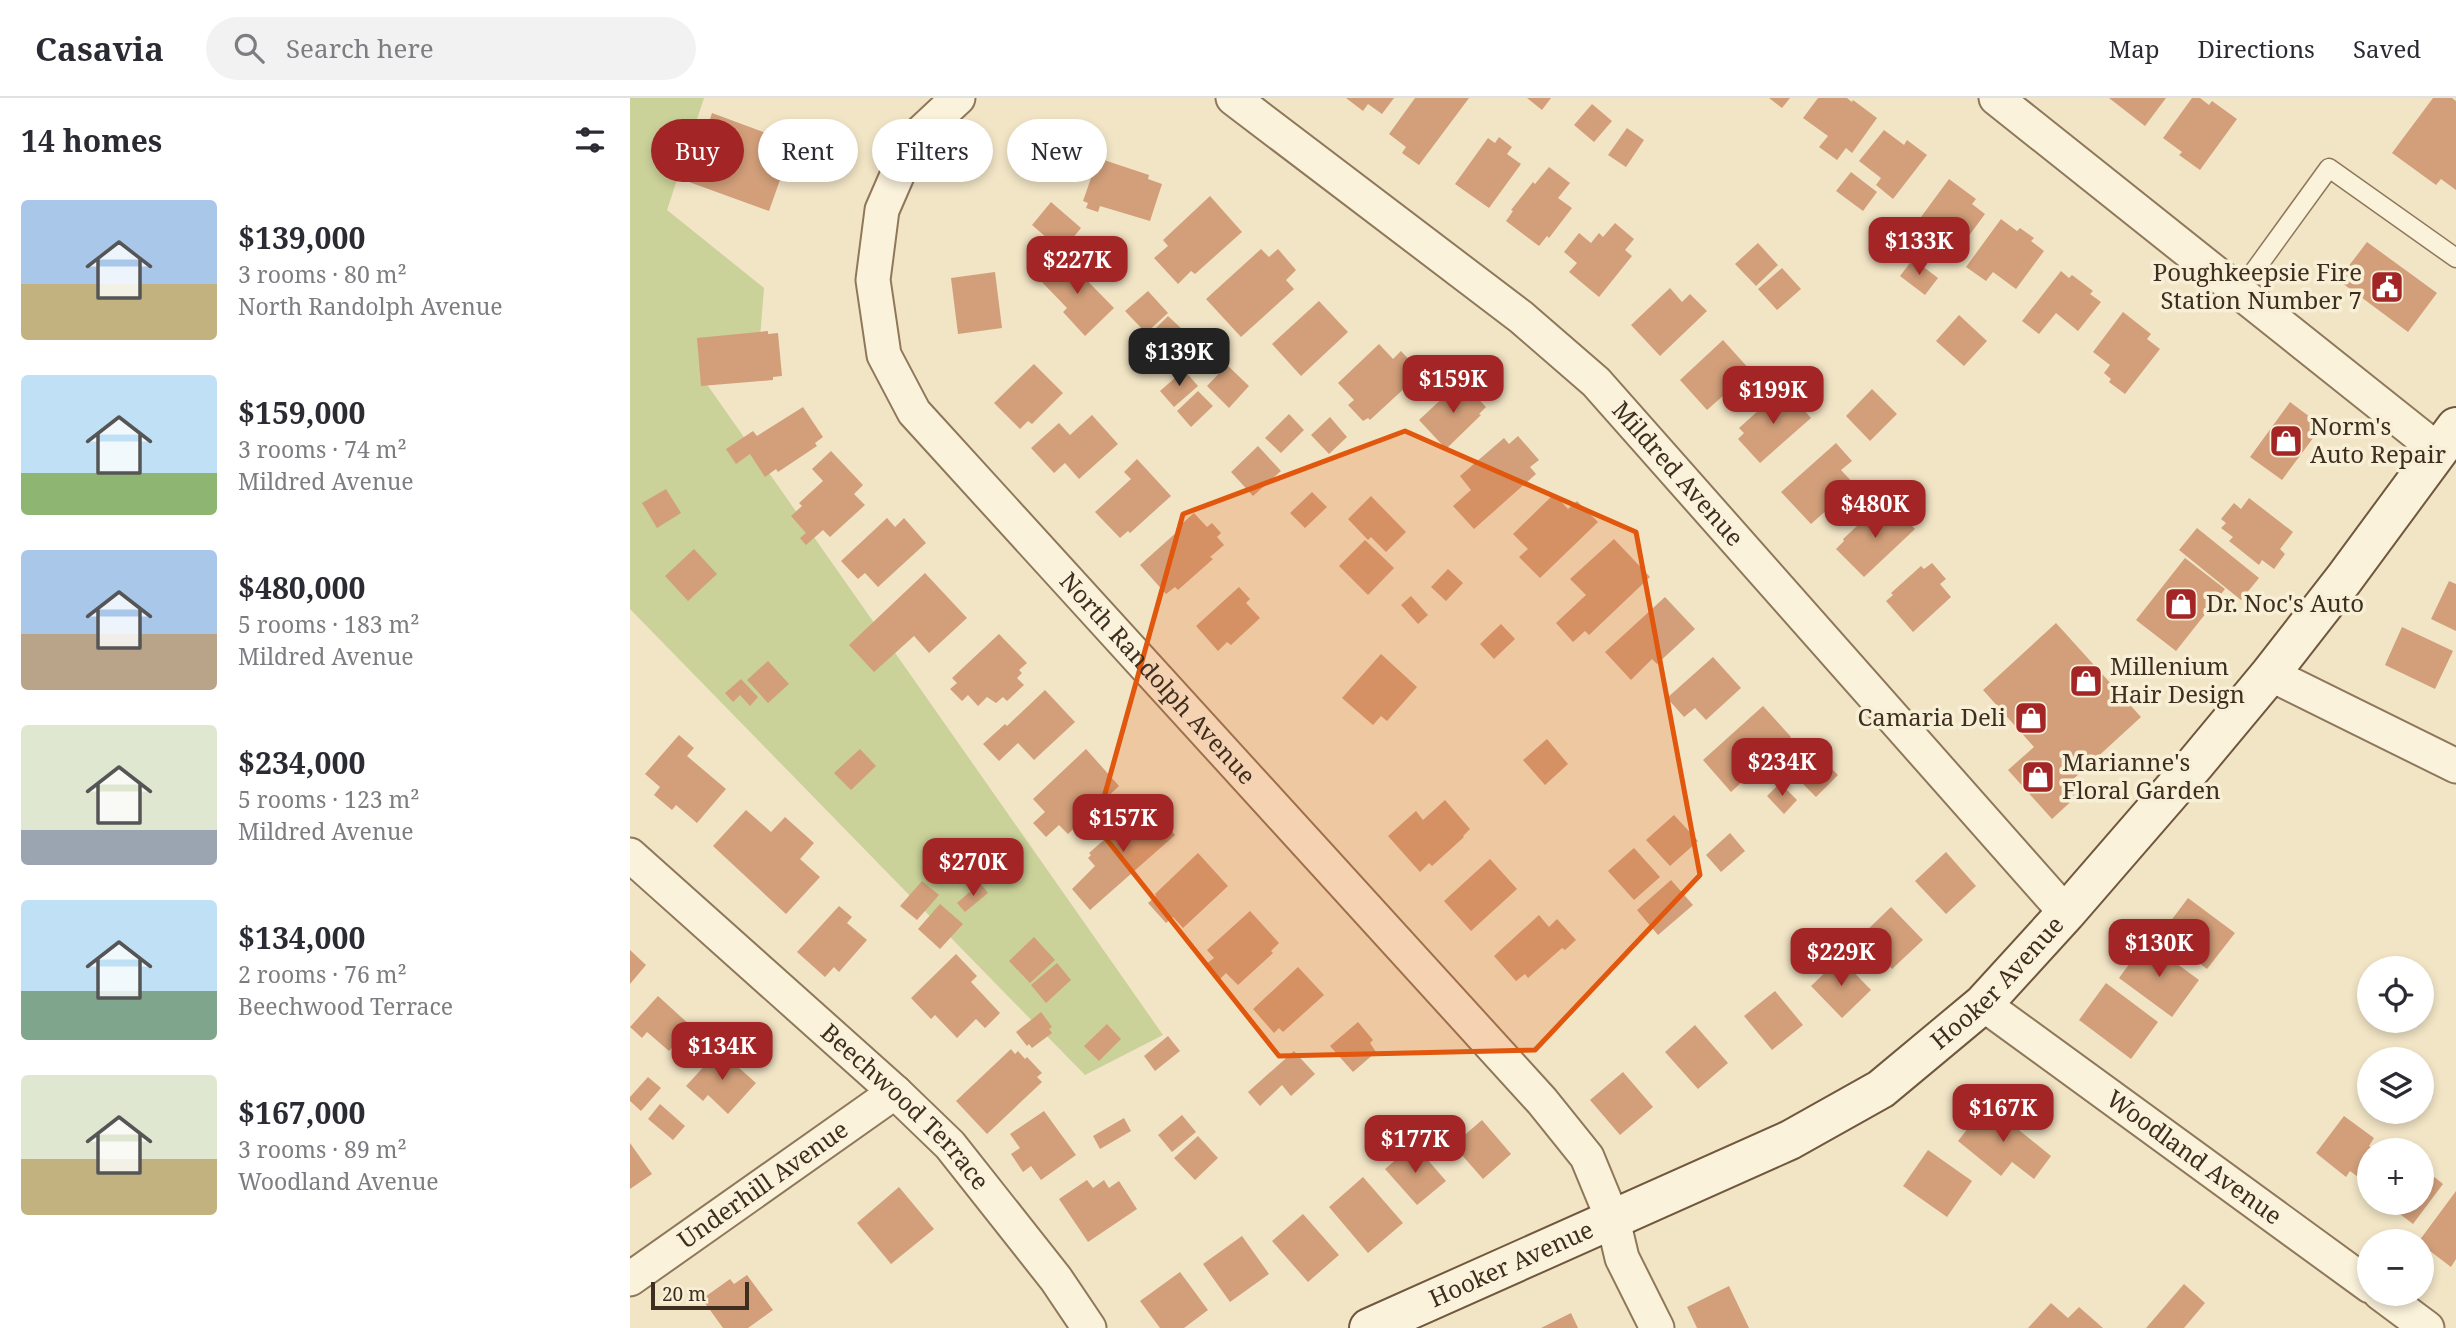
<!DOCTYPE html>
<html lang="en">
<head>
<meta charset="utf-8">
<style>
  body { margin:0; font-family:"Noto Serif",serif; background:#f2f2f3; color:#2b2b33; height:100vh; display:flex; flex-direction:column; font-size:26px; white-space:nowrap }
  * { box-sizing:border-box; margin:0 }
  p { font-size:23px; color:#7c7c81 }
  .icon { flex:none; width:38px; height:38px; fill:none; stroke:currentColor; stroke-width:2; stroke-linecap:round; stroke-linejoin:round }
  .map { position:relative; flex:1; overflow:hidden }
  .panel { display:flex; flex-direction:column; background:#fff; width:630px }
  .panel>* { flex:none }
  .banner { position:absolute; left:21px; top:21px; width:665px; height:63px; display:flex; gap:14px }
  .tools { position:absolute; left:1727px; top:858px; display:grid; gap:14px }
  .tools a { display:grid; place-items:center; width:77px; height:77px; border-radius:50%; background:#fff; box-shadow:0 4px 10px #0003; font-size:35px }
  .scale { position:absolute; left:21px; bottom:18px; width:98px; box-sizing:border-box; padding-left:7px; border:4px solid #3e2e1f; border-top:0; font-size:19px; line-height:24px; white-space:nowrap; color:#3e2e1f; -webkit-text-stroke:5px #f8efd7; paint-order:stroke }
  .price { position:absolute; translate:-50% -60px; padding:0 16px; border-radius:14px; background:#a32525; color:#fff; font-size:23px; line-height:46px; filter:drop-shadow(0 2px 4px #0008) }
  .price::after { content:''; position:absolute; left:50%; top:42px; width:21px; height:16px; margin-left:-10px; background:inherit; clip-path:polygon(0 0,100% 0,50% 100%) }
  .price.current { background:#222; color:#fff }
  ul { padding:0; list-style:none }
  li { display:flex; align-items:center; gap:21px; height:175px; padding:0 21px }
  li span { display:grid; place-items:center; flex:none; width:196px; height:140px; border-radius:7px; color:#555 }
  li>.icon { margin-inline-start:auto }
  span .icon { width:84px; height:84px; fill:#fffc; stroke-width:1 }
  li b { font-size:30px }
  h2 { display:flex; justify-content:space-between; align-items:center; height:84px; padding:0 21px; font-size:30px }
  .chip { padding:0 24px; border-radius:32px; background:#fff; box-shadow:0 4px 10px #0003; font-size:24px; line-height:63px }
  .chip.current { background:#a32525; color:#fff }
  header { display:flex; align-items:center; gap:42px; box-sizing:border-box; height:98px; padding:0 35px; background:#fff; border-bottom:2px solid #e1e1e2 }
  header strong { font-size:33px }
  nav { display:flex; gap:38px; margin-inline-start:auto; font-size:24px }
  .search { width:490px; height:63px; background:#f2f2f3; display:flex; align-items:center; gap:18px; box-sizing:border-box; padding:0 24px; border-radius:38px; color:#7c7c81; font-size:26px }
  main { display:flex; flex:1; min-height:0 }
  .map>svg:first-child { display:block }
</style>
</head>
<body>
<header>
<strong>Casavia</strong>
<div class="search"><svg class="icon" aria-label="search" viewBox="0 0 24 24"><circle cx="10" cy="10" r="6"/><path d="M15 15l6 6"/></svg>Search here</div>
<nav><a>Map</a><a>Directions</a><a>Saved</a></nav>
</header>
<main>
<section class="panel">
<h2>14 homes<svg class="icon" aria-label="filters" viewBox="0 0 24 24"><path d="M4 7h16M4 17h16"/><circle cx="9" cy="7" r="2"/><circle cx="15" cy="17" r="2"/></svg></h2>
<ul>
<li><span style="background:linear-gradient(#a9c7e8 60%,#c2b280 0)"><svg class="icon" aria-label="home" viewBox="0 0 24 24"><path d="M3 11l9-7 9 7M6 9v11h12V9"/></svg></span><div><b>$139,000</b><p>3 rooms · 80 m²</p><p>North Randolph Avenue</p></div></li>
<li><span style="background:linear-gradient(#bfe0f5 70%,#8fb573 0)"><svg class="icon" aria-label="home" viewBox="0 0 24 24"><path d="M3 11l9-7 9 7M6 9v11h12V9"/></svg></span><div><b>$159,000</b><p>3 rooms · 74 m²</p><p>Mildred Avenue</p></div></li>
<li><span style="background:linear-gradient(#a9c7e8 60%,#b9a48a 0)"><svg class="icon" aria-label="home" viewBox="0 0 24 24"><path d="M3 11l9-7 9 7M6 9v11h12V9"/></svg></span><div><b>$480,000</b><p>5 rooms · 183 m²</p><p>Mildred Avenue</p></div></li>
<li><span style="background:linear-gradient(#dfe7d0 75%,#9aa5b1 0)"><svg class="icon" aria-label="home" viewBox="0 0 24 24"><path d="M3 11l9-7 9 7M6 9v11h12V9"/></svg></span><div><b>$234,000</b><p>5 rooms · 123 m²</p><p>Mildred Avenue</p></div></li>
<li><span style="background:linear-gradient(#bfe0f5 65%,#7fa58c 0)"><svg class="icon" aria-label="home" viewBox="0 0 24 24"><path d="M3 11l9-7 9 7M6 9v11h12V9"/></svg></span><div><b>$134,000</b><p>2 rooms · 76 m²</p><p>Beechwood Terrace</p></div></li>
<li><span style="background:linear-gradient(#dfe7d0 60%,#c2b280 0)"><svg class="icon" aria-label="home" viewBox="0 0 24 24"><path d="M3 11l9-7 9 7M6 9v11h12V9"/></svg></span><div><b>$167,000</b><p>3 rooms · 89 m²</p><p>Woodland Avenue</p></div></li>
</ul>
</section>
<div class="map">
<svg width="1826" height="1230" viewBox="0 0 1826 1230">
  <rect width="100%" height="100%" fill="#f2e5c6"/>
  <path fill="#cad199" d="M0 0H74L37 112 134 190 130 240 71 278 533 937 455 977 0 511Z"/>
  <path fill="#d29f7a" d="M716 0H764L752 16 738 6 733 13Z
    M785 0H839L789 67 772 55 776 49 759 36Z
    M897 0H921L912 12Z
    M1139 0H1160L1152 10Z
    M1188 0H1217L1222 4 1223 2 1247 20 1222 55 1216 50 1207 62 1189 49 1198 38 1173 20Z
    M1479 0H1536L1515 28Z
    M1562 0H1570L1579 7 1582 3 1607 21 1570 72 1549 57 1552 54 1533 40Z
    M1803 0H1822L1826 3V92L1811 81 1806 87 1762 55Z
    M962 6 982 23 964 44 944 27Z
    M82 15 163 45 139 113 59 84 64 70 58 68 74 25 78 27Z
    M997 30 1014 42 996 69 978 57Z
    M1254 32 1274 47 1277 42 1297 57 1263 101 1246 87 1251 80 1229 63Z
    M869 39 882 49 877 56 891 66 859 110 825 86 858 40 865 45Z
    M468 60 519 77 518 81 532 86 520 123 470 108 468 114 456 110 458 105 453 103Z
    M919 69 940 85 928 100 942 110 919 140 917 138 909 148 876 123 883 113 881 112 903 84 905 86Z
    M1221 74 1247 94 1233 113 1206 93Z
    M1319 81 1346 101 1342 106 1355 116 1321 162 1302 148 1312 135 1291 119Z
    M580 98 612 134 565 176 561 173 548 186 524 160 538 148 533 142Z
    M421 104 451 130 432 153 402 127Z
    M1371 121 1387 133 1390 130 1404 140 1401 143 1414 153 1386 191 1363 174 1356 183 1336 169Z
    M985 125 1004 141 995 152 1002 158 969 199 939 174 947 165 934 154 949 135 961 145 969 135 973 139Z
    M1737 144 1807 195 1778 234 1708 182Z
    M1128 145 1148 167 1126 188 1105 166Z
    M631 151 639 159 648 151 666 172 656 182 664 191 611 239 576 201Z
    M434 159 484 210 455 238 433 214 437 210 410 182Z
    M1283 161 1308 180 1295 197 1270 178Z
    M1152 170 1171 191 1147 212 1128 191Z
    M1431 173 1439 180 1442 177 1463 193 1460 196 1471 204 1448 233 1426 215 1409 236 1392 223Z
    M365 174 372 230 328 236 321 180Z
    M1040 190 1052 204 1060 196 1077 213 1030 258 1001 227Z
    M518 193 538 215 516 235 495 213Z
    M689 203 718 234 671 278 642 246Z
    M1493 214 1521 236 1517 241 1530 251 1495 296 1479 284 1481 281 1474 275 1480 267 1463 254Z
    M1329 217 1357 243 1334 268 1306 243Z
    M538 218 554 233 536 251 520 236Z
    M138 233V236L148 235 152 278 143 279V282L71 288 67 240Z
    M1093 242 1121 273 1077 312 1050 282Z
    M749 246 763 261 771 253 791 275 740 322 738 320 733 323 718 307 724 302 708 285Z
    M404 266 433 295 402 326 398 323 390 331 364 305Z
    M597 267 619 288 599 310 577 288Z
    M554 272 568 288 544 309 530 293Z
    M831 283 856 309 849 316 851 317 816 351 789 322Z
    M1242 291 1267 316 1240 343 1216 318Z
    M568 293 583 308 561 329 547 313Z
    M1157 293 1181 320 1130 365 1108 341 1114 335 1109 330 1139 303 1142 306Z
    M1660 304 1692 328 1652 382 1620 359Z
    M173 309 193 339 185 345 187 348 148 374 146 371 135 379 120 356 106 366 96 351 123 333 127 338Z
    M659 316 674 332 651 355 635 340Z
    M462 317 488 346 449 381 435 365 424 375 401 350 429 325 440 337Z
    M700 319 717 339 699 356 681 337Z
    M888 338 909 362 900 369 906 376 844 431 823 408 841 392 830 378 874 340 879 346Z
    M1206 345 1222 363 1211 372 1225 387 1181 426 1151 394Z
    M628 348 651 373 623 398 601 374Z
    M201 353 233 387 224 396 235 407 200 439 193 432 176 447 170 440 176 435 161 418 172 408 169 405 193 383 182 371Z
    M507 361 541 398 500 435 498 433 490 440 465 414 501 381 494 374Z
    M36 391 51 415 27 430 12 405Z
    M682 394 697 409 675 430 660 415Z
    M924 396 938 411 947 403 968 424 910 480 889 459 898 451 883 436Z
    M741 398 776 434 756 454 741 439 738 442 718 421Z
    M1619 400 1663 434 1650 451 1655 456 1644 471 1632 462 1629 467 1599 443 1603 439 1591 430 1596 425 1591 421 1604 405 1611 411Z
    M1263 408 1285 431 1234 479 1206 451 1214 443 1213 441 1241 415 1248 422Z
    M564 415 577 429 582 425 591 435 587 439 594 447 580 459 583 461 548 492 545 489 536 496 510 467 548 433 546 431Z
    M257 420 265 429 274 420 296 445 248 489 235 475 228 481 211 463Z
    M1567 430 1629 480 1611 502 1549 452Z
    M984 441 1020 479 959 537 955 533 943 544 926 525 956 497 940 481Z
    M735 442 764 470 738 497 709 468Z
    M64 451 87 476 58 503 35 478Z
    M1555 460 1595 491 1546 553 1506 522Z
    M1302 465 1316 481 1310 486 1321 499 1283 534 1256 503 1263 497 1261 495 1291 468 1294 471Z
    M818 471 833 485 816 503 801 489Z
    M295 475 337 520 299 555 284 538 244 574 219 547Z
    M1819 483 1826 486V533L1801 521Z
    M609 489 620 501 616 505 630 520 601 547 597 544 588 553 566 528Z
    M781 498 798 517 788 526 771 507Z
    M1035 499 1065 531 1027 566 1022 561 1001 582 975 554Z
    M1426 525 1511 619 1438 686 1448 697 1422 721 1378 672 1404 649 1353 592Z
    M871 526 885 541 864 561 850 546Z
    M1772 529 1823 553 1805 591 1755 567Z
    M369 536 397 565 389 572 392 575 387 580 394 587 377 603 373 599 366 605 357 599 348 608 338 597 332 603 320 591 327 585 322 580Z
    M751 556 787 589 757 623 751 618 743 627 712 600Z
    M1083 559 1111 590 1076 622 1065 610 1054 619 1037 600Z
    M138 563 159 586 138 605 117 582Z
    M111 581 128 599 120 608 110 597 103 604 95 595Z
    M415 592 445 624 404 662 388 645 369 663 353 646 375 626 377 628Z
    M1133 608 1161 639 1101 694 1073 662Z
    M49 637 64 650 57 658 96 691 67 725 46 707 42 712 24 697 30 689 15 676Z
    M917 641 938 666 915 687 893 662Z
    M230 651 246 668 221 692 204 675Z
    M456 651 489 688 438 736 429 727 416 739 403 725 415 714 403 701Z
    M1186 655 1208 677 1186 699 1164 677Z
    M1150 685 1167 702 1154 716 1137 698Z
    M815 702 840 731 833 738 834 739 802 768 799 765 790 774 758 738 786 713 793 722Z
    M517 704 545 737 460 812 442 791 465 768 458 760 461 757 459 755Z
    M116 712 141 734 155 719 184 745 170 761 190 779 156 816 83 748Z
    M1044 717 1068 743 1040 768 1016 742Z
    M1100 735 1115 753 1091 774 1076 757Z
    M1004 750 1030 779 1004 802 978 773Z
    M1316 754 1346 788 1316 816 1285 783Z
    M568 755 598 788 553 830 543 819 536 825 518 805 526 798 525 796Z
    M860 761 887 791 841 833 814 803Z
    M1041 782 1063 807 1028 837 1007 812Z
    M292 783 309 797 287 822 270 808Z
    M350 785 358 795 335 814 327 805Z
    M1558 800 1605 835 1577 871 1531 836Z
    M310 806 333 826 310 851 288 831Z
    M209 808 222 819 217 825 237 842 209 874 204 869 195 879 167 854Z
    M1261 809 1293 842 1262 871 1230 839Z
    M620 813 649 845 641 853 643 855 608 887 596 875 590 881 576 866 584 860 577 852Z
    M909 817 919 829 927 821 946 842 935 852 932 850 898 880 895 876 886 883 864 858Z
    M404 839 425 862 400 885 379 863Z
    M1516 843 1569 882 1542 919 1489 880Z
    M0 852 16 867 0 886Z
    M326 856 347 878 341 884 370 915 355 930 346 921 327 940 305 917 301 921 281 900Z
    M1210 860 1241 892 1212 920 1181 888Z
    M427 865 441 882 416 905 401 887Z
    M668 869 694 897 653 934 649 930 644 935 623 911Z
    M1476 885 1528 924 1501 961 1449 922Z
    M1145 893 1173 927 1142 952 1114 918Z
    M28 898 61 928 39 953 17 934 12 940 0 929Z
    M411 914 422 929 419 931 422 935 402 950 399 946 397 948 386 934Z
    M728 924 743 942 740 945 746 954 723 974 700 948Z
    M477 926 491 941 469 963 454 948Z
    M1065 927 1098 965 1068 991 1035 954Z
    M538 938 550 953 525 973 514 958Z
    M381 951 385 956 388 953 395 961 397 959 412 975 407 979 412 984 357 1036 326 1003Z
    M89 952 126 985 98 1016 78 997 73 1003 56 988Z
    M664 953 685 976 661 998 652 987 630 1008 618 994Z
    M993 974 1023 1009 990 1037 960 1002Z
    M18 979 31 990 11 1013 0 1003V999Z
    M30 1006 55 1028 43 1042 18 1021Z
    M1357 1006 1421 1058 1404 1081 1382 1064 1371 1078 1328 1043Z
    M414 1013 446 1057 411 1082 401 1068 393 1074 381 1056 390 1050 380 1036Z
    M552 1017 566 1034 542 1054 528 1037Z
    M1714 1018 1744 1040 1739 1048 1744 1052H1740V1088L1720 1073 1716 1079 1686 1055Z
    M494 1020 501 1033 470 1051 463 1038Z
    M852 1022 881 1056 853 1081 823 1047Z
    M568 1038 588 1060 565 1082 544 1060Z
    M0 1045 22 1076 0 1091Z
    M784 1046 816 1083 787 1107 755 1071Z
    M1298 1052 1342 1083 1317 1119 1273 1088Z
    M1792 1069 1813 1086 1783 1126 1754 1104H1792Z
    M733 1079 773 1125 738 1155 699 1109Z
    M457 1082 463 1090 474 1082 479 1090 489 1083 507 1111 458 1144 429 1101Z
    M269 1089 304 1131 261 1166 227 1125Z
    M1826 1093V1161L1821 1169 1792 1147V1143H1789Z
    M673 1116 709 1157 678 1184 642 1143Z
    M612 1138 639 1176 600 1204 573 1166Z
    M550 1174 578 1212 554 1230H530L510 1203Z
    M117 1177 143 1212 118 1230H93L72 1201 100 1181 104 1186Z
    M1554 1186 1575 1205 1554 1230H1516Z
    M1099 1188 1119 1230H1067L1057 1209Z
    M1421 1205 1438 1220 1449 1209 1473 1230H1398Z
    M941 1215 948 1230H911Z"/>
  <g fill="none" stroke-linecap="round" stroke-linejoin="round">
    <defs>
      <path id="lane" d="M1609 194 1699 70 1826 160"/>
      <g id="street">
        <path id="s1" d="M328 0 282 43 252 112 243 182 254 257 284 314 912 1003 957 1059 983 1122 992 1160 1027 1230"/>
        <path id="s2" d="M603 0 891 219 966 284 1436 815"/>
        <path d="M1366 0 1809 353"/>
        <path d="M1640 576 1826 668"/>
        <path id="s3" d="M0 757 265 994 320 1047 426 1181 459 1230"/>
        <path id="s4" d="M1353 906 1740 1188"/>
        <path id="s5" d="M0 1181 265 994"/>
        <path d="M1750 1195 1797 1230"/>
      </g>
      <g id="secondary">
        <path id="s6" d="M739 1230 1160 1042 1251 991 1353 906 1436 815 1566 665 1640 576 1714 481 1826 329"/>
      </g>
    </defs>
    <use href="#lane" stroke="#8f775a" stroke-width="21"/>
    <use href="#street" stroke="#8f775a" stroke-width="37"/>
    <use href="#secondary" stroke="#71573d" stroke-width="42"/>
    <use href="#lane" stroke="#fbf2db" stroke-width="18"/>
    <use href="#street" stroke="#fbf2db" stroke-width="33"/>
    <use href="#secondary" stroke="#fbf2db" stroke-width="38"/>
  </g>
  <path fill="#e0570d" fill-opacity="0.2" stroke="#e0570d" stroke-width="5" stroke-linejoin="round" d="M775 333 1006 434 1070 777 905 952 649 958 466 728 553 416Z"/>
  <defs>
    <symbol id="civic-square" viewBox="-11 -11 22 22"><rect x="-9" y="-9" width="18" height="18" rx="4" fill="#a32525" stroke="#f8efd7"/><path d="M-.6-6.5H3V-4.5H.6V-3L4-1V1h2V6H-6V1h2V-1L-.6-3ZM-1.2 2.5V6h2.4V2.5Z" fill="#fff"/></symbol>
    <symbol id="shop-square" viewBox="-11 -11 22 22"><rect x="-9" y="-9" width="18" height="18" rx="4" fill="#a32525" stroke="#f8efd7"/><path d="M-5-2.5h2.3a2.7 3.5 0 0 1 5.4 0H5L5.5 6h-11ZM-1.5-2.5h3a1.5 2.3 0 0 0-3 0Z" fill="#fff"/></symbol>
  </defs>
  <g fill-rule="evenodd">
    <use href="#civic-square" x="1738" y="170" width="38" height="38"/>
    <use href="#shop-square" x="1637" y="324" width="38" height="38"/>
    <use href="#shop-square" x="1532" y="487" width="38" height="38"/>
    <use href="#shop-square" x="1437" y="564" width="38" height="38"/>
    <use href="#shop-square" x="1382" y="601" width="38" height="38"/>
    <use href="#shop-square" x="1389" y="660" width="38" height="38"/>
  </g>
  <g text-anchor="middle" stroke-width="7" stroke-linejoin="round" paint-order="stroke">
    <g font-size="24" fill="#3e2e1f" stroke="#f8efd7" text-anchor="start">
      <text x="1732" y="183" text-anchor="end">Poughkeepsie Fire<tspan x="1732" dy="28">Station Number 7</tspan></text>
      <text x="1680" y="337">Norm's<tspan x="1680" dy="28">Auto Repair</tspan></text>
      <text x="1576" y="514">Dr. Noc's Auto</text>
      <text x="1480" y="577">Millenium<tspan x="1480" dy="28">Hair Design</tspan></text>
      <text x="1376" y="628" text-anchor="end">Camaria Deli</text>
      <text x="1432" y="673">Marianne's<tspan x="1432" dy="28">Floral Garden</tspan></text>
    </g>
    <g font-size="24" fill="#3e2e1f" stroke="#f8efd7">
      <text dy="8" stroke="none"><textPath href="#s2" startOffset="584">Mildred Avenue</textPath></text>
      <text dy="8" stroke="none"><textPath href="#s1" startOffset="710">North Randolph Avenue</textPath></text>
      <text dy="8" stroke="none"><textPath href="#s6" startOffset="723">Hooker Avenue</textPath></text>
      <text dy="8" stroke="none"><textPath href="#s3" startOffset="373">Beechwood Terrace</textPath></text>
      <text dy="8" stroke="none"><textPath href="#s4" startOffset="261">Woodland Avenue</textPath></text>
      <text dy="8" stroke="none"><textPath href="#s5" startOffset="163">Underhill Avenue</textPath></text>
      <text dy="8" stroke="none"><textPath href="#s6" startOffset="156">Hooker Avenue</textPath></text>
    </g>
  </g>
</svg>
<div class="tools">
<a><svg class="icon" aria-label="locate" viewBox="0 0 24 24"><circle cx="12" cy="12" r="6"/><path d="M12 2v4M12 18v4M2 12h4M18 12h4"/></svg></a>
<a><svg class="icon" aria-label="layers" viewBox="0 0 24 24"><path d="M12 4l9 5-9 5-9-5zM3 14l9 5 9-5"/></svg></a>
<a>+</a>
<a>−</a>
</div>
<div class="scale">20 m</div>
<b class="price" style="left:1289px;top:179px">$133K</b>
<b class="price" style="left:447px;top:198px">$227K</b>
<b class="price current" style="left:549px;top:290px">$139K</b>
<b class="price" style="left:823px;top:317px">$159K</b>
<b class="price" style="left:1143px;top:328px">$199K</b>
<b class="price" style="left:1245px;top:442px">$480K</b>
<b class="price" style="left:1152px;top:700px">$234K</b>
<b class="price" style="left:493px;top:756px">$157K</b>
<b class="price" style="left:343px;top:800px">$270K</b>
<b class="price" style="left:1529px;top:881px">$130K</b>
<b class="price" style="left:1211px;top:890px">$229K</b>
<b class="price" style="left:92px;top:984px">$134K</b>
<b class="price" style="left:1373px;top:1046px">$167K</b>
<b class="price" style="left:785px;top:1077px">$177K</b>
<div class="banner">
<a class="chip current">Buy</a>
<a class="chip">Rent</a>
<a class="chip">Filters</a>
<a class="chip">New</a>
</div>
</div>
</main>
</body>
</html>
